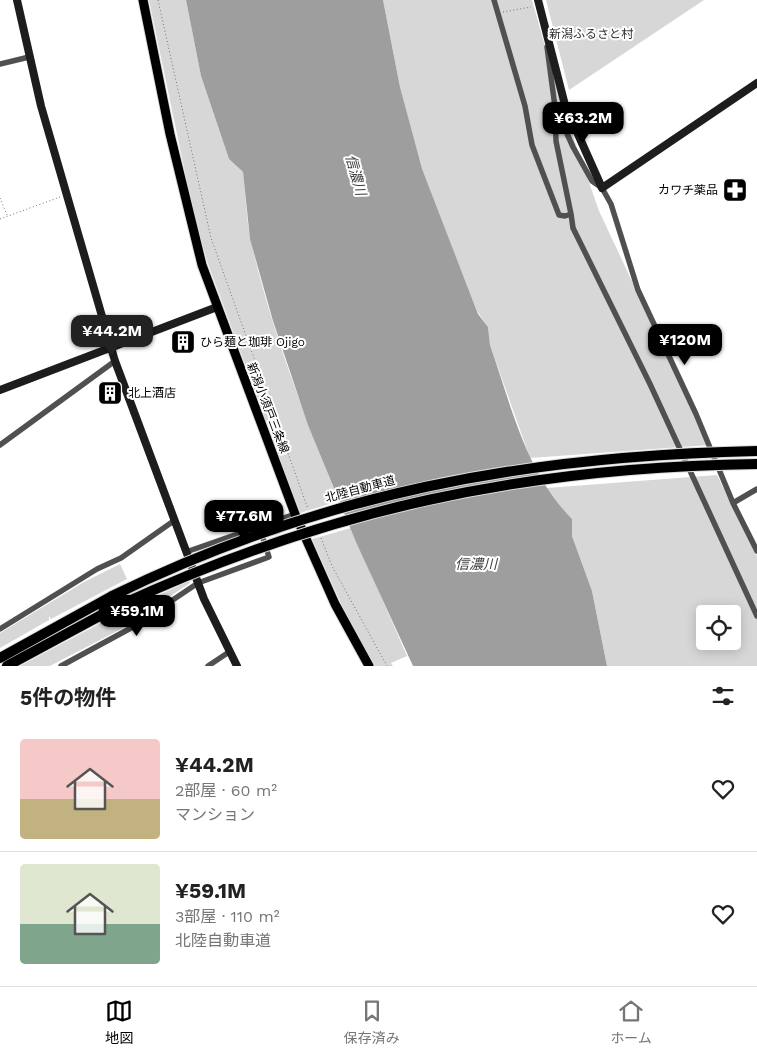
<!DOCTYPE html>
<html lang="ja">
<head>
<meta charset="utf-8">
<style>
  body { margin:0; font-family:"Work Sans","Noto Sans JP",sans-serif; background:#f6f6f6; color:#222; height:100vh; display:flex; flex-direction:column; font-size:19px; white-space:nowrap }
  * { box-sizing:border-box; margin:0 }
  p { font-size:16px; color:#767676 }
  .icon { flex:none; width:28px; height:28px; fill:none; stroke:currentColor; stroke-width:2; stroke-linecap:round; stroke-linejoin:round }
  .map { position:relative; height:666px; overflow:hidden }
  .details { display:flex; flex-direction:column; background:#fff; flex:1 }
  .details>* { flex:none }
  .buttons { position:absolute; left:696px; top:605px; display:grid; gap:10px }
  .buttons a { display:grid; place-items:center; width:45px; height:45px; border-radius:5px; background:#fff; box-shadow:0 2px 12px #0003; font-size:25px }
  .price { position:absolute; translate:-50% -42px; padding:0 11px; border-radius:10px; background:#000; color:#fff; font-size:16px; line-height:32px; filter:drop-shadow(0 1px 2px #0008) }
  .price::after { content:''; position:absolute; left:50%; top:30px; width:15px; height:11px; margin-left:-8px; background:inherit; clip-path:polygon(0 0,100% 0,50% 100%) }
  .price.selected { background:#222; color:#fff }
  ul { padding:0; list-style:none }
  li { display:flex; align-items:center; gap:15px; height:125px; padding:0 20px }
  li+li { border-top:1px solid #e0e0e0 }
  li span { display:grid; place-items:center; flex:none; width:140px; height:100px; border-radius:5px; color:#555 }
  li>.icon { margin-inline-start:auto }
  span .icon { width:60px; height:60px; fill:#fffc; stroke-width:1 }
  li b { font-size:21px }
  h2 { display:flex; justify-content:space-between; align-items:center; height:60px; padding:0 20px; font-size:21px }
  .tabs { display:flex; justify-content:space-around; align-items:center; height:70px; border-top:1px solid #e0e0e0; background:#fff; font-size:14px; color:#767676 }
  .tabs a { display:grid; justify-items:center; gap:2px }
  .tabs .selected { color:#000 }
  .map>svg:first-child { display:block }
</style>
</head>
<body>
<div class="map">
<svg width="757" height="666" viewBox="0 0 757 666">
  <rect width="100%" height="100%" fill="#fff"/>
  <path fill="#d7d7d7" fill-rule="evenodd" d="M149 0H186L201 76 229 159 243 172C246 195 246 219 251 241 271 330 305 417 339 501L300 513 207 261 192 206Z
    M383 0H532L560 99 599 211 709 445 530 458 490 345 488 327 477 311 421 169 400 87Z
    M546 0H704L569 90Z
    M717 475 757 556V666H607L592 591 572 536V519L555 502 547 488ZM705 614H732V641H705Z
    M351 528 407 656 391 663 393 666H374L344 610 312 539Z
    M120 564 127 579 51 619 49 616V620L0 648V633L84 582Z
    M189 581 190 583 121 629 50 666H20L112 617Z"/>
  <path fill="#9e9e9e" d="M186 0H383L400 87 422 169 478 314 488 327 490 345C511 405 526 473 572 519V536L592 591 607 666H413L356 542 308 425 273 321 250 239 243 172 229 159 201 76Z"/>
  <g fill="none" stroke-linecap="round" stroke-linejoin="round">
    <defs>
      <path id="primary" d="M143 0 170 134 202 265 295 514 335 604 369 666"/>
      <path id="highway" d="M0 658 112 596
        M7 666 118 606"/>
    </defs>
    <use href="#primary" stroke="#dbdbdb" stroke-width="11"/>
    <use href="#highway" stroke="#dbdbdb" stroke-width="12"/>
    <path stroke="#727272" stroke-width="1" stroke-dasharray="1 2.5" stroke-linecap="butt" d="M158 0 211 238 308 509
      M503 12 531 7
      M0 198 7 215
      M0 219 60 197
      M321 538 332 566 387 666"/>
    <path stroke="#505050" stroke-width="5.5" d="M494 0 525 106 532 145 559 215 565 216 571 214 556 141 555 107 547 47
      M0 64 29 57
      M555 107 573 147 592 181 602 188 611 204 638 290 696 414 733 503 757 551
      M571 214 573 228 650 384 757 616
      M0 445 115 361
      M733 503 757 489
      M186 552 295 514
      M0 629 97 569 121 558 175 520
      M61 666 131 628 198 583 269 557 259 526
      M208 666 229 652"/>
    <path stroke="#1d1d1d" stroke-width="8" d="M17 0 41 106 115 361 204 599 237 666
      M538 0 565 105 602 188 757 83
      M0 390 217 307"/>
    <use href="#primary" stroke="#000" stroke-width="9"/>
    <use href="#highway" stroke="#000" stroke-width="10"/>
    <defs>
      <path id="highway-bridge" d="M112 596C323 493 524 456 757 451
        M118 606C327 509 526 467 757 464"/>
    </defs>
    <use href="#highway-bridge" stroke="#dbdbdb" stroke-width="12" stroke-linecap="butt"/>
    <use href="#highway-bridge" stroke="#000" stroke-width="10"/>
  </g>
  <defs>
    <symbol id="pharmacy-square" viewBox="-11 -11 22 22"><rect x="-9" y="-9" width="18" height="18" rx="4" fill="#000" stroke="#fff"/><path d="M-2-6h4v4h4v4h-4v4h-4v-4h-4v-4h4Z" fill="#fff"/></symbol>
    <symbol id="building-square" viewBox="-11 -11 22 22"><rect x="-9" y="-9" width="18" height="18" rx="4" fill="#000" stroke="#fff"/><path d="M-4-6H4V6H1V3H-1V6H-4ZM-2.5-4.3h1.7v1.8h-1.7ZM.8-4.3h1.7v1.8H.8ZM-2.5-1h1.7V.8h-1.7ZM.8-1h1.7V.8H.8Z" fill="#fff"/></symbol>
  </defs>
  <g fill-rule="evenodd">
    <use href="#pharmacy-square" x="721" y="176" width="28" height="28"/>
    <use href="#building-square" x="169" y="328" width="28" height="28"/>
    <use href="#building-square" x="96" y="379" width="28" height="28"/>
  </g>
  <g text-anchor="middle" stroke-width="4" stroke-linejoin="round" paint-order="stroke">
    <g font-size="12" fill="#2e2e2e" stroke="#fff">
      <text x="591" y="38">新潟ふるさと村</text>
    </g>
    <g font-size="12" fill="#000" stroke="#fff" text-anchor="start">
      <text x="718" y="194" text-anchor="end">カワチ薬品</text>
      <text x="200" y="346">ひら麺と珈琲 Ojigo</text>
      <text x="128" y="397">北上酒店</text>
    </g>
    <g font-size="12" fill="#000" stroke="#fff">
      <text transform="translate(268 408) rotate(69)" y="4">新潟小須戸三条線</text>
      <text transform="translate(360 489) rotate(-15)" y="4">北陸自動車道</text>
    </g>
    <g font-size="14" font-style="italic" fill="#3f3f3f" stroke="#fff">
      <text transform="translate(356 175) rotate(74)" y="5">信濃川</text>
      <text x="476" y="569">信濃川</text>
    </g>
  </g>
</svg>
<div class="buttons">
<a><svg class="icon" aria-label="locate" viewBox="0 0 24 24"><circle cx="12" cy="12" r="6"/><path d="M12 2v4M12 18v4M2 12h4M18 12h4"/></svg></a>
</div>
<b class="price" style="left:583px;top:144px">¥63.2M</b>
<b class="price selected" style="left:112px;top:357px">¥44.2M</b>
<b class="price" style="left:685px;top:366px">¥120M</b>
<b class="price" style="left:244px;top:542px">¥77.6M</b>
<b class="price" style="left:137px;top:637px">¥59.1M</b>
</div>
<section class="details">
<h2>5件の物件<svg class="icon" aria-label="filters" viewBox="0 0 24 24"><path d="M4 7h16M4 17h16"/><circle cx="9" cy="7" r="2"/><circle cx="15" cy="17" r="2"/></svg></h2>
<ul>
<li><span style="background:linear-gradient(#f6c9c9 60%,#c2b280 0)"><svg class="icon" aria-label="home" viewBox="0 0 24 24"><path d="M3 11l9-7 9 7M6 9v11h12V9"/></svg></span><div><b>¥44.2M</b><p>2部屋 · 60 m²</p><p>マンション</p></div><svg class="icon" aria-label="heart" viewBox="0 0 24 24"><path d="M12 20l-8-8c-3-5 5-10 8-4 3-6 11-1 8 4z"/></svg></li>
<li><span style="background:linear-gradient(#dfe7d0 60%,#7fa58c 0)"><svg class="icon" aria-label="home" viewBox="0 0 24 24"><path d="M3 11l9-7 9 7M6 9v11h12V9"/></svg></span><div><b>¥59.1M</b><p>3部屋 · 110 m²</p><p>北陸自動車道</p></div><svg class="icon" aria-label="heart" viewBox="0 0 24 24"><path d="M12 20l-8-8c-3-5 5-10 8-4 3-6 11-1 8 4z"/></svg></li>
</ul>
</section>
<nav class="tabs">
<a class="selected"><svg class="icon" aria-label="map" viewBox="0 0 24 24"><path d="M3 6l6-2 6 2 6-2v14l-6 2-6-2-6 2zM9 4v14M15 6v14"/></svg>地図</a>
<a><svg class="icon" aria-label="saved" viewBox="0 0 24 24"><path d="M7 4h10v16l-5-4-5 4z"/></svg>保存済み</a>
<a><svg class="icon" aria-label="home" viewBox="0 0 24 24"><path d="M3 11l9-7 9 7M6 9v11h12V9"/></svg>ホーム</a>
</nav>
</body>
</html>
